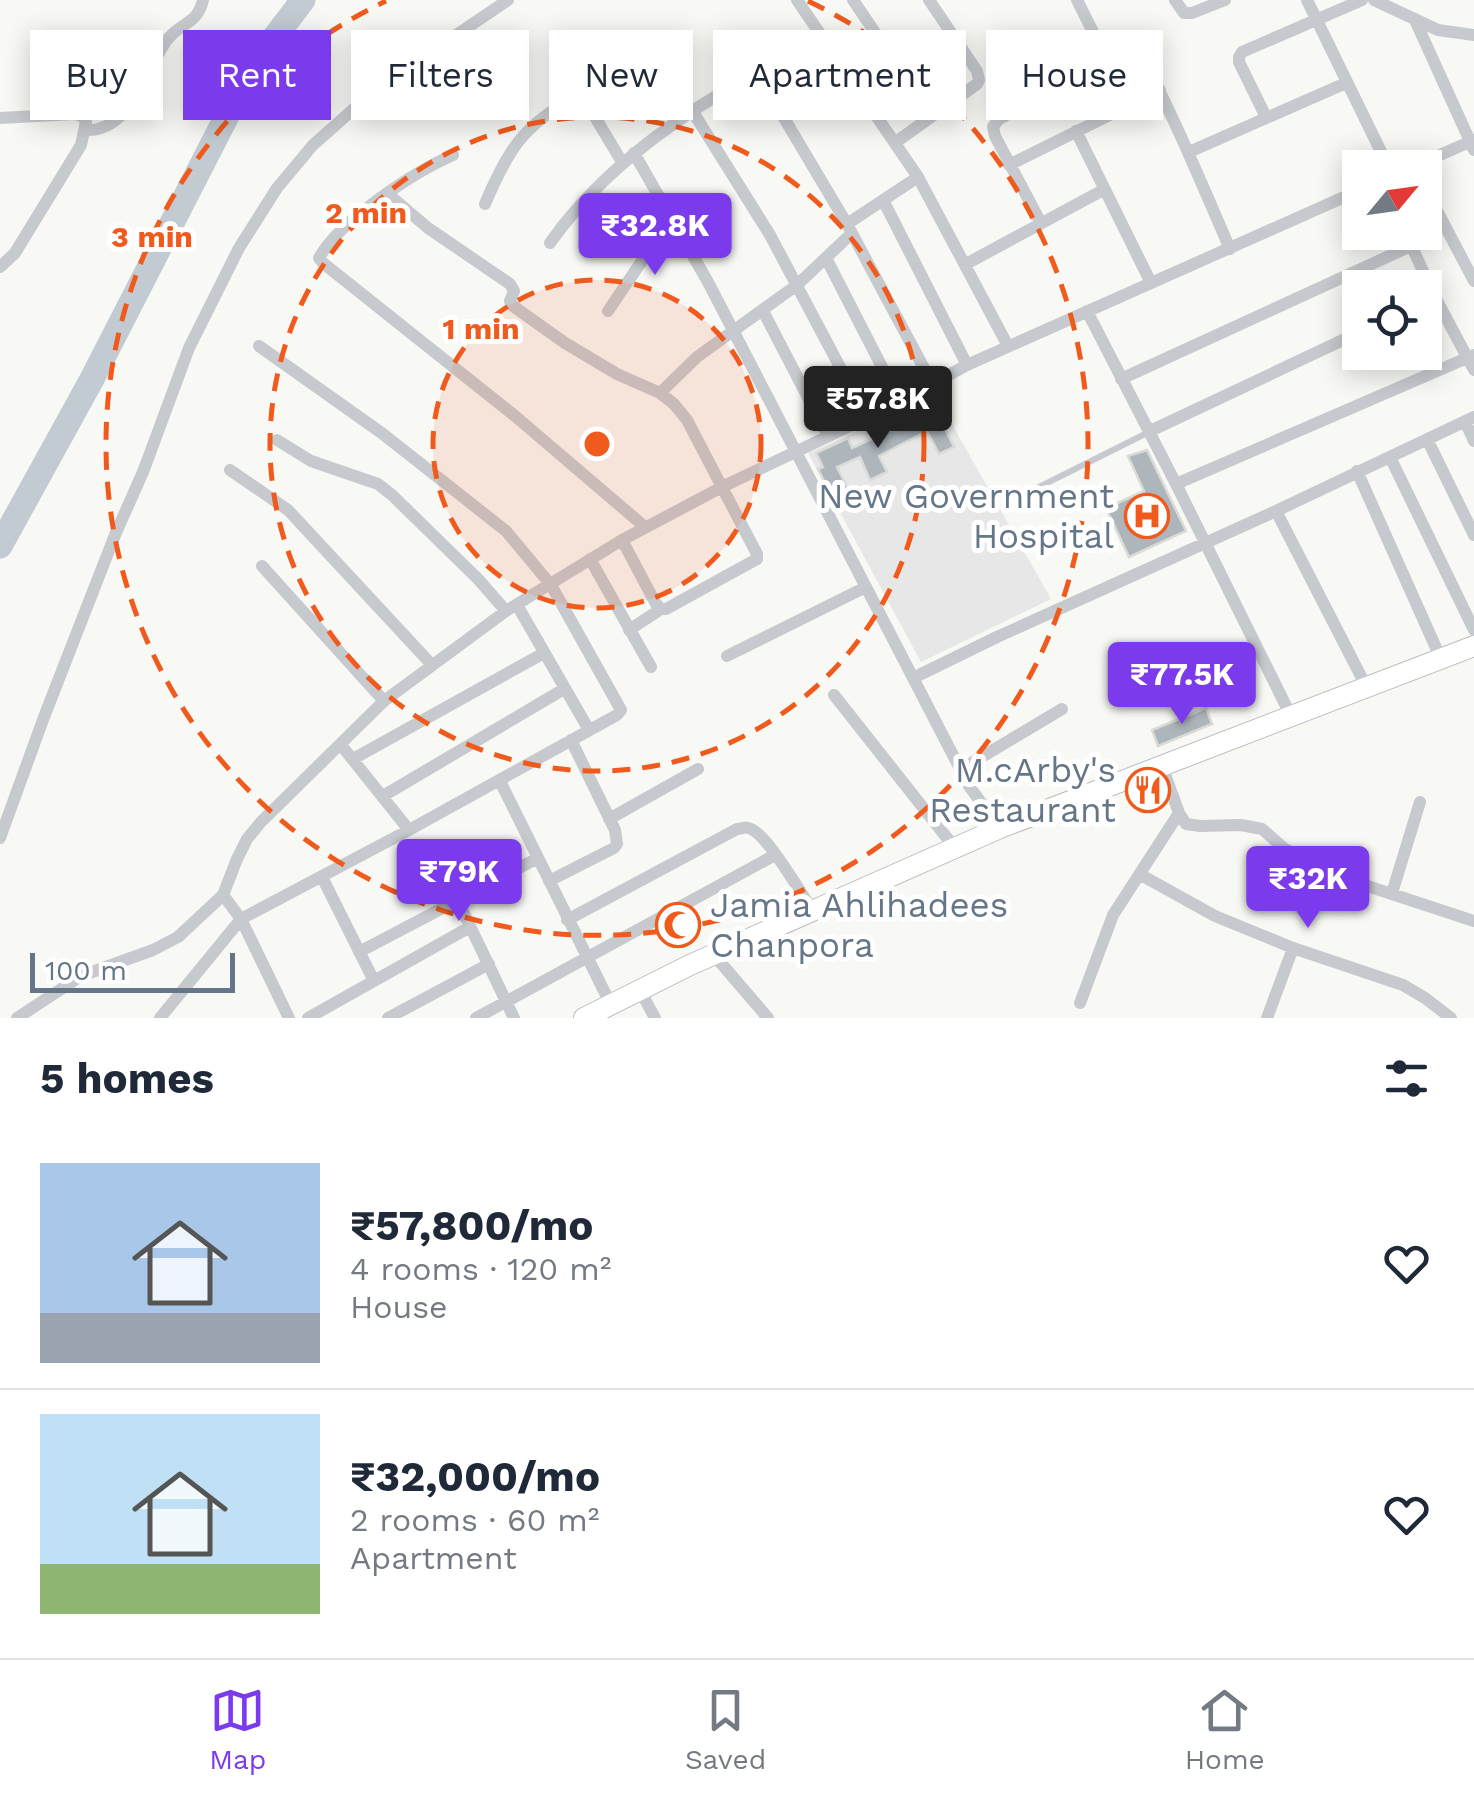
<!DOCTYPE html>
<html lang="en">
<head>
<meta charset="utf-8">
<style>
  body { margin:0; font-family:"Work Sans",sans-serif; background:#f2f2f3; color:#1f2937; height:100vh; display:flex; flex-direction:column; font-size:38px; white-space:nowrap }
  * { box-sizing:border-box; margin:0 }
  p { font-size:32px; color:#747a83 }
  .icon { flex:none; width:55px; height:55px; fill:none; stroke:currentColor; stroke-width:2; stroke-linecap:round; stroke-linejoin:round }
  .map { position:relative; height:1018px; overflow:hidden }
  .drawer { display:flex; flex-direction:column; background:#fff; flex:1 }
  .drawer>* { flex:none }
  .banner { position:absolute; left:30px; top:30px; width:1415px; height:90px; display:flex; gap:20px }
  .needle { width:65px; rotate:61deg }
  .controls { position:absolute; left:1342px; top:150px; display:grid; gap:20px }
  .controls a { display:grid; place-items:center; width:100px; height:100px; border-radius:0px; background:#fff; box-shadow:0 5px 25px #0003; font-size:50px }
  .scale { position:absolute; left:30px; bottom:25px; width:205px; box-sizing:border-box; padding-left:10px; border:5px solid #657688; border-top:0; font-size:28px; line-height:35px; white-space:nowrap; color:#657688; -webkit-text-stroke:8px #fff; paint-order:stroke }
  .price { position:absolute; translate:-50% -85px; padding:0 22px; border-radius:10px; background:#7c3aed; color:#fff; font-size:32px; line-height:65px; filter:drop-shadow(0 2px 5px #0008) }
  .price::after { content:''; position:absolute; left:50%; top:60px; width:30px; height:22px; margin-left:-15px; background:inherit; clip-path:polygon(0 0,100% 0,50% 100%) }
  .price.current { background:#222; color:#fff }
  ul { padding:0; list-style:none }
  li { display:flex; align-items:center; gap:30px; height:250px; padding:0 40px }
  li+li { border-top:2px solid #e0e1e3 }
  li span { display:grid; place-items:center; flex:none; width:280px; height:200px; border-radius:0px; color:#555 }
  li>.icon { margin-inline-start:auto }
  span .icon { width:120px; height:120px; fill:#fffc; stroke-width:1 }
  li b { font-size:42px }
  h2 { display:flex; justify-content:space-between; align-items:center; height:120px; padding:0 40px; font-size:42px }
  .pill { padding:0 35px; border-radius:0px; background:#fff; box-shadow:0 5px 25px #0003; font-size:35px; line-height:90px }
  .pill.current { background:#7c3aed; color:#fff }
  .dock { display:flex; justify-content:space-around; align-items:center; height:140px; border-top:2px solid #e0e1e3; background:#fff; font-size:28px; color:#747a83 }
  .dock a { display:grid; justify-items:center; gap:5px }
  .dock .current { color:#7c3aed }
  .map>svg:first-child { display:block }
</style>
</head>
<body>
<div class="map">
<svg width="1474" height="1018" viewBox="0 0 1474 1018">
  <rect width="100%" height="100%" fill="#f8f8f5"/>
  <path fill="#e6e7e6" d="M936 396 1051 599 921 662 808 453Z"/>
  <g fill="none" stroke-linecap="round" stroke-linejoin="round">
    <path stroke="#c1cbd1" stroke-width="25" d="M0 546 92 379 252 67 303 0"/>
  </g>
  <path fill="#aeb6bc" stroke="#dadad7" stroke-width="2.5" d="M936 410 954 447 939 454 927 431 879 456 887 472 870 480 860 457 837 467 851 495 835 503 818 469 823 467 816 453 848 438 852 448 904 424 903 421 918 413 920 418Z
    M1147 450 1186 531 1129 557 1106 508 1144 491 1128 456Z
    M1206 708 1212 724 1158 746 1152 730Z"/>
  <g fill="none" stroke-linecap="round" stroke-linejoin="round">
    <defs>
      <path id="primary" d="M584 1018 690 965 1000 828 1474 646"/>
    </defs>
    <use href="#primary" stroke="#b9bdc1" stroke-width="22"/>
    <path stroke="#c6c9cd" stroke-width="6" d="M1027 493 1147 433"/>
    <path stroke="#c6c9cd" stroke-width="12" d="M797 0 918 177 1008 346
      M853 0 931 115
      M1077 0 1106 58
      M1175 0 1184 13H1192L1225 0
      M1307 0 1389 168
      M1374 0 1438 30 1474 35
      M1415 20 1474 150
      M756 71 847 224 933 385
      M693 112 770 235 867 418
      M1266 117 1239 62V57L1242 52 1362 0
      M0 118 75 114 82 116 86 122 81 145 15 253 0 267
      M86 130C131 132 145 70 167 40 181 22 197 25 203 0
      M1076 131 1151 283
      M896 142 977 84 979 80 977 71 929 0
      M1189 152 1346 83
      M634 153 708 282 969 786 1000 828
      M453 155C414 172 339 221 319 258L323 263 515 416 645 527
      M1009 165 1160 90
      M1410 168 1474 140
      M1425 188 1474 281
      M388 194 428 228 510 284 514 291 510 301 513 306 565 343 617 374 660 393 674 404 687 420 757 554V559L666 609H661L656 604 622 540
      M883 200 967 365
      M485 204C507 152 523 124 576 97L586 102 622 162
      M1041 223 995 136 993 127 998 120C1017 109 1118 47 1132 47 1134 47 1137 49 1139 50 1173 115 1201 182 1230 249
      M847 224 918 177
      M1405 232 1435 297 1474 370
      M550 243C617 148 722 89 823 36
      M826 258 900 402
      M966 264 1105 189
      M608 311 652 246 675 223
      M763 311 828 436
      M1087 311 1176 484 1292 718
      M1121 379 1411 246
      M660 393 697 357 797 285 852 233
      M1465 421 1474 441
      M1148 432 1360 332
      M1427 439 1474 535
      M277 440 311 461 378 484 392 495 478 579 506 611
      M1390 457 1474 630
      M230 470 288 510 432 665
      M1357 471 1441 659
      M1176 484 1474 355
      M1276 511 1367 688
      M590 559 651 667
      M262 566 384 701
      M517 605 589 730
      M629 630 661 609
      M727 656 866 587
      M913 678 997 637 1276 511 1474 417
      M834 695 955 848
      M341 745 409 830
      M353 759 544 653
      M1162 766 1179 813 1186 824 1200 826 1241 825 1262 829 1285 849 1343 878 1474 921
      M960 770 1062 709
      M500 781 611 1005
      M383 796 564 689
      M609 819 698 769
      M0 838 44 717 115 535 143 472 189 348 239 248 277 188 313 145 375 90 508 0
      M1141 875 1215 916 1293 948 1403 985 1425 998 1451 1018
      M322 877 374 981
      M549 881 614 848 617 844 615 830 571 740
      M1392 893 1420 802
      M223 895 241 919 289 1018
      M458 901 514 1018
      M567 920 737 829C744 828 746 826 753 830 771 841 800 892 813 911
      M359 952 538 858
      M714 955 768 1018
      M640 990 655 1018
      M1080 1003 1113 915 1179 813
      M17 1018 81 976 153 950 178 937 223 895 237 859 247 839 261 822 384 701 506 611 622 540 722 487 900 402 967 365 1360 190
      M160 1018 241 919 409 830 617 715 621 710 551 585 506 531 383 434 259 346
      M308 1018 470 927
      M388 1018 489 964
      M476 1018 775 855
      M1267 1018 1293 948"/>
    <use href="#primary" stroke="#fff" stroke-width="20"/>
  </g>
  <circle cx="597" cy="444" r="164" fill="#f05b1d" fill-opacity=".12"/>
  <g fill="none" stroke="#f05b1d" stroke-width="5" stroke-dasharray="18 12">
    <circle cx="597" cy="444" r="164"/>
    <circle cx="597" cy="444" r="327"/>
    <path d="M808 1A491 491 0 1 1 386 1"/>
  </g>
  <defs>
    <symbol id="hospital-ring" viewBox="-11 -11 22 22"><circle r="9.5" fill="#fff" stroke="#f05b1d" stroke-width="1.5"/><path d="M-5-5h3v3.5h4V-5h3V5h-3V1.5h-4V5h-3Z" fill="#f05b1d"/></symbol>
    <symbol id="restaurant-ring" viewBox="-11 -11 22 22"><circle r="9.5" fill="#fff" stroke="#f05b1d" stroke-width="1.5"/><path d="M-5-6h1v4h1v-4h1v4h1v-4h1v5L-1.5 .5V6h-2V.5L-5-1ZM5-6V6H3V1.5H1.5Q1.5-4 5-6Z" fill="#f05b1d"/></symbol>
    <symbol id="mosque-ring" viewBox="-11 -11 22 22"><circle r="9.5" fill="#fff" stroke="#f05b1d" stroke-width="1.5"/><path d="M3.5-4.9A6 6 0 1 0 3.5 4.9A5 5 0 1 1 3.5-4.9Z" fill="#f05b1d"/></symbol>
  </defs>
  <g fill-rule="evenodd">
    <use href="#hospital-ring" x="1122" y="491" width="50" height="50"/>
    <use href="#restaurant-ring" x="1123" y="765" width="50" height="50"/>
    <use href="#mosque-ring" x="653" y="900" width="50" height="50"/>
  </g>
  <g text-anchor="middle" stroke-width="10" stroke-linejoin="round" paint-order="stroke">
    <g font-size="35" fill="#657688" stroke="#fff" text-anchor="end">
      <text x="1114" y="508">New Government<tspan x="1114" dy="40">Hospital</tspan></text>
      <text x="1116" y="782">M.cArby's<tspan x="1116" dy="40">Restaurant</tspan></text>
      <text x="710" y="917" text-anchor="start">Jamia Ahlihadees<tspan x="710" dy="40">Chanpora</tspan></text>
    </g>
  </g>
  <circle cx="597" cy="444" r="15" fill="#f05b1d" stroke="#fff" stroke-width="5"/>
  <g font-size="30" text-anchor="middle" font-weight="bold" fill="#f05b1d" stroke="#fff" stroke-width="10" stroke-linejoin="round" paint-order="stroke">
    <text x="366" y="223">2 min</text>
    <text x="152" y="247">3 min</text>
    <text x="481" y="339">1 min</text>
  </g>
</svg>
<div class="controls">
<a><svg class="needle" viewBox="-14 -14 28 28"><path d="M0-13l5 13h-10z" fill="#e53935"/><path d="M0 13l5-13h-10z" fill="#747a83"/></svg></a>
<a><svg class="icon" aria-label="locate" viewBox="0 0 24 24"><circle cx="12" cy="12" r="6"/><path d="M12 2v4M12 18v4M2 12h4M18 12h4"/></svg></a>
</div>
<div class="scale">100 m</div>
<b class="price" style="left:655px;top:278px">₹32.8K</b>
<b class="price current" style="left:878px;top:451px">₹57.8K</b>
<b class="price" style="left:1182px;top:727px">₹77.5K</b>
<b class="price" style="left:459px;top:924px">₹79K</b>
<b class="price" style="left:1308px;top:931px">₹32K</b>
<div class="banner">
<a class="pill">Buy</a>
<a class="pill current">Rent</a>
<a class="pill">Filters</a>
<a class="pill">New</a>
<a class="pill">Apartment</a>
<a class="pill">House</a>
</div>
</div>
<section class="drawer">
<h2>5 homes<svg class="icon" aria-label="filters" viewBox="0 0 24 24"><path d="M4 7h16M4 17h16"/><circle cx="9" cy="7" r="2"/><circle cx="15" cy="17" r="2"/></svg></h2>
<ul>
<li><span style="background:linear-gradient(#a9c7e8 75%,#9aa5b1 0)"><svg class="icon" aria-label="home" viewBox="0 0 24 24"><path d="M3 11l9-7 9 7M6 9v11h12V9"/></svg></span><div><b>₹57,800/mo</b><p>4 rooms · 120 m²</p><p>House</p></div><svg class="icon" aria-label="heart" viewBox="0 0 24 24"><path d="M12 20l-8-8c-3-5 5-10 8-4 3-6 11-1 8 4z"/></svg></li>
<li><span style="background:linear-gradient(#bfe0f5 75%,#8fb573 0)"><svg class="icon" aria-label="home" viewBox="0 0 24 24"><path d="M3 11l9-7 9 7M6 9v11h12V9"/></svg></span><div><b>₹32,000/mo</b><p>2 rooms · 60 m²</p><p>Apartment</p></div><svg class="icon" aria-label="heart" viewBox="0 0 24 24"><path d="M12 20l-8-8c-3-5 5-10 8-4 3-6 11-1 8 4z"/></svg></li>
</ul>
</section>
<nav class="dock">
<a class="current"><svg class="icon" aria-label="map" viewBox="0 0 24 24"><path d="M3 6l6-2 6 2 6-2v14l-6 2-6-2-6 2zM9 4v14M15 6v14"/></svg>Map</a>
<a><svg class="icon" aria-label="saved" viewBox="0 0 24 24"><path d="M7 4h10v16l-5-4-5 4z"/></svg>Saved</a>
<a><svg class="icon" aria-label="home" viewBox="0 0 24 24"><path d="M3 11l9-7 9 7M6 9v11h12V9"/></svg>Home</a>
</nav>
</body>
</html>
